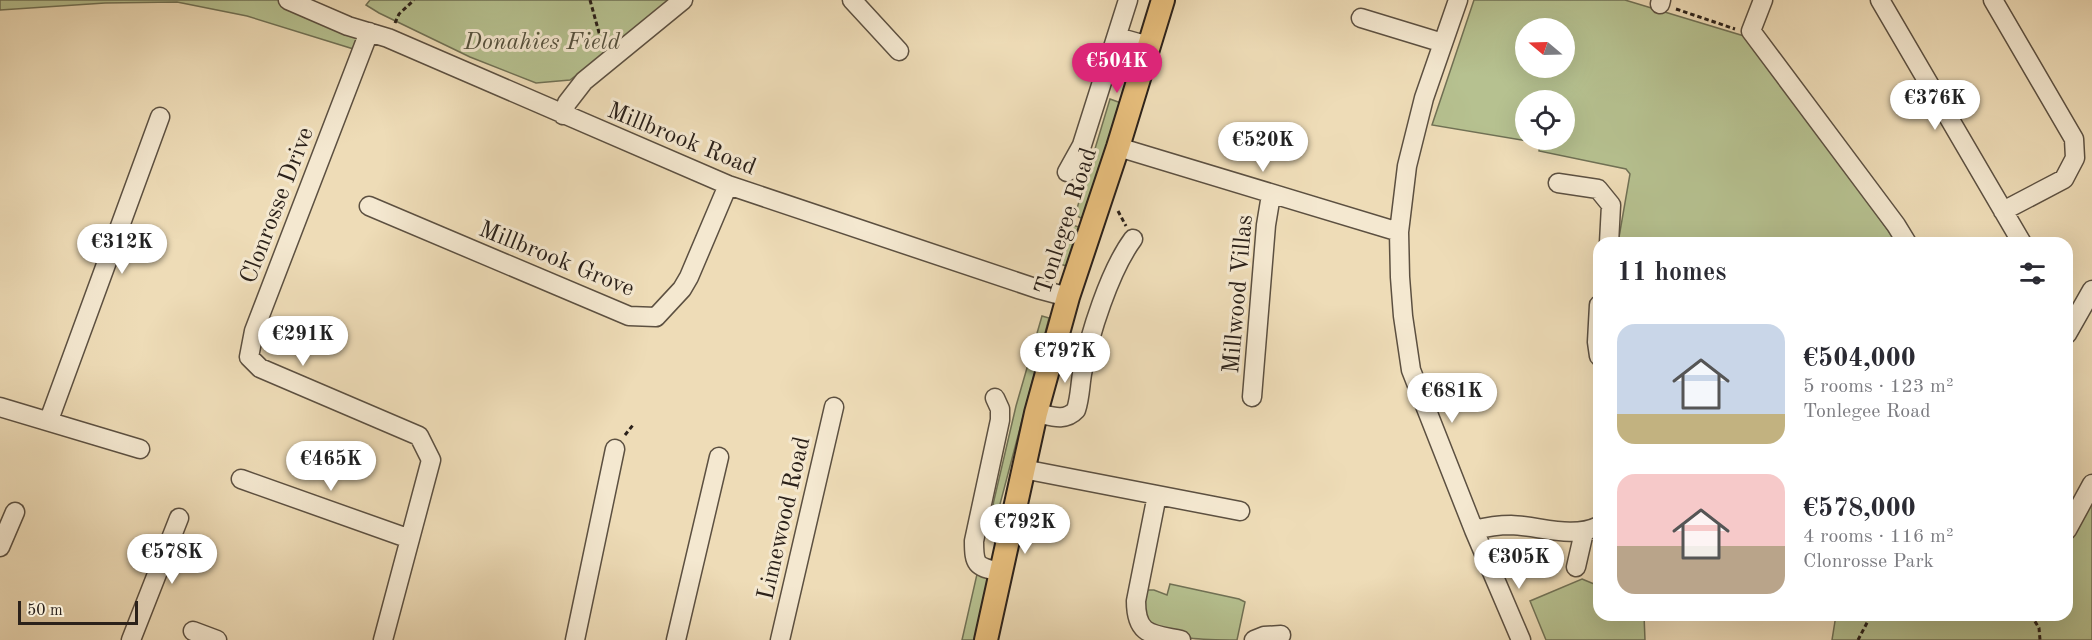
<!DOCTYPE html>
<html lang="en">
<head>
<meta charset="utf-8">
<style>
  body { margin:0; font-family:"Old Standard TT",serif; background:#f2f2f3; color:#2b2b33; height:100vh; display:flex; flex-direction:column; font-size:22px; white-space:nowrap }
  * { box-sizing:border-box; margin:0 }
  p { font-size:20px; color:#7c7c81 }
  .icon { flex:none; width:33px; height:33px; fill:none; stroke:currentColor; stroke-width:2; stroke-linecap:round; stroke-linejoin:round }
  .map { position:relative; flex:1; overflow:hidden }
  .side { position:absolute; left:1593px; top:237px; width:480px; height:384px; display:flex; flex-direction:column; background:#fff; border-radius:18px; box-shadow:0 6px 24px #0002 }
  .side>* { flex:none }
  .needle { width:39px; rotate:289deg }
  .controls { position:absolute; left:1515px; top:18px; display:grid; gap:12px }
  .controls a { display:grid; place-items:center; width:60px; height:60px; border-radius:50%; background:#fff; box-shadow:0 6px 24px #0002; font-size:30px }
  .scale { position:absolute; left:18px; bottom:15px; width:120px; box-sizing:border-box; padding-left:6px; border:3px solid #2b211a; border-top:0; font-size:16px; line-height:21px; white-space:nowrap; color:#2b211a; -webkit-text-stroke:4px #f4e8d0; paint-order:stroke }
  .price { position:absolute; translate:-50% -51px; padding:0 14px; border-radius:21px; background:#fff; color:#222; font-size:20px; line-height:39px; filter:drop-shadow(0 2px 3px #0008) }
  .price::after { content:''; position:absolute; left:50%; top:36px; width:18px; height:14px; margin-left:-9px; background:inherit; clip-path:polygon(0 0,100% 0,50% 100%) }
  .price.selected { background:#db2777; color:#fff }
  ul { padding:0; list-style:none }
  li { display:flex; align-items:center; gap:18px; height:150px; padding:0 24px }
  li span { display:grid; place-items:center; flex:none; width:168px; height:120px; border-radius:18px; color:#555 }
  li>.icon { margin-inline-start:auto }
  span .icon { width:72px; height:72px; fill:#fffc; stroke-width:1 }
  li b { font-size:26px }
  h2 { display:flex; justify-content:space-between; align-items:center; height:72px; padding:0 24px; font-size:26px }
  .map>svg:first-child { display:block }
</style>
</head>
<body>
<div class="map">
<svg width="2092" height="640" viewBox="0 0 2092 640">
  <rect width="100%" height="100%" fill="#eedcb7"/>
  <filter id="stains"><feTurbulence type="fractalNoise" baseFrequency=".00333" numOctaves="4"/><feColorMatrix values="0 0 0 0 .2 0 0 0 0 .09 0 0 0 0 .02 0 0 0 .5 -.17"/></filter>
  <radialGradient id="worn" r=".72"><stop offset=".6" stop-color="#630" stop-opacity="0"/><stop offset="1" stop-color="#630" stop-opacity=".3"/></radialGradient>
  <path fill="#b6c190" stroke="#707155" stroke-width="1.5" fill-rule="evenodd" d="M0 0H293L368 32 360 51 247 16 177 2 105 3 0 10Z
    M370 0H675L570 80 536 83 470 57 379 13 366 5Z
    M1474 0H1625L1744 36 1835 156 1897 243H1618L1630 174 1626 169 1539 151 1540 143 1432 125ZM1526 28H1564V68H1526ZM1526 100H1564V140H1526Z
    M1110 99 1121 103 1083 219 1075 215Z
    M1072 225 1089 230 1076 269 1060 264Z
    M1042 316 1049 318 994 527 988 526 1016 406Z
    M2092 492V640H1832L1836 615H2067V537Z
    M980 561 1000 575 986 640H962Z
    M1582 579 1599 586V615H1644L1645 640H1546L1530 601Z
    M1170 584 1239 599 1245 602 1237 640C1206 640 1171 640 1145 624L1142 607 1145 590H1154L1167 595Z"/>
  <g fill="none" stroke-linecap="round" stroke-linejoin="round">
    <defs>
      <path id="minor" d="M288 0 348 26 388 38 728 185 1038 289 1068 297
        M852 0 899 51
        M1458 0 1424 98 1407 166 1399 232 1400 277 1403 316 1411 370 1474 530C1486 527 1498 525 1511 525 1540 526 1572 539 1599 526
        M1763 0 1751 31 1896 225 1907 243
        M1880 0 2022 243
        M1993 0 2074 139 2075 158 2064 179 2003 211
        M1660 4 1661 0
        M1361 18 1443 43
        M369 32 254 331 249 357 260 368 419 436 431 460 383 640
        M1117 37 1149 46
        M563 115 567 103 584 81 683 0
        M1118 147 1399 232
        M1067 172 1082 145 1128 0
        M1558 183 1598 189 1611 205 1609 243
        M369 206 629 316 656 317 682 289 689 277 728 185
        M1599 305 1597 342 1599 356
        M2067 334 2092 290
        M1252 397 1266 225 1271 195
        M995 398 1000 409V420L974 541C974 567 977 566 1000 572
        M0 407 140 449
        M1036 413C1051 416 1065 422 1076 410 1080 398 1080 386 1082 374 1089 335 1110 270 1133 239
        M49 420 160 117
        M1023 469 1240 511
        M241 479 410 539
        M1157 495 1136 601C1136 636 1152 634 1181 640
        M1474 530 1521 640
        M2067 530 2092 484
        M0 547 15 512
        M1576 567 1584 532
        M193 631 217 640
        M131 640 179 518
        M575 640 615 449
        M676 640 719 457
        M780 640 834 407
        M1254 640 1264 636 1281 635"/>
      <path id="major" d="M986 640 1036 413 1068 297 1118 147 1163 0"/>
    </defs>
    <use href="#minor" stroke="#5c5041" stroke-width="21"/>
    <use href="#major" stroke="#2b211a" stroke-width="26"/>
    <path stroke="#2b211a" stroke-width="3" stroke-dasharray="4.5 3" stroke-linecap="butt" d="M590 0 603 47
      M1676 9 1735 29
      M395 23 399 14 414 0
      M1118 211 1126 226
      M625 435 633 425
      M2031 615 2039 628 2040 640
      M1858 640 1871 615"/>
    <use href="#minor" stroke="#f4e8d0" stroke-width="18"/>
    <use href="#major" stroke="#e7be7c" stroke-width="22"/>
  </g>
  <g text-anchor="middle" stroke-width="6" stroke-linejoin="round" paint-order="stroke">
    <g font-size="24" font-style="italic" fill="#55513d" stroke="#f4e8d0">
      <text x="542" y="49">Donahies Field</text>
    </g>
    <g font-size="24" fill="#2b211a" stroke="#f4e8d0">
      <text transform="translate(682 138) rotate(22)" y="8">Millbrook Road</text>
      <text transform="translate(276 205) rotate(-69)" y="8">Clonrosse Drive</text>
      <text transform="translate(1065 221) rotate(-72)" y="8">Tonlegee Road</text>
      <text transform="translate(557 258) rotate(22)" y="8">Millbrook Grove</text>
      <text transform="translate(1237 294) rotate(-85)" y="8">Millwood Villas</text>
      <text transform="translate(783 518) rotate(-77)" y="8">Limewood Road</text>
    </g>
  </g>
  <rect width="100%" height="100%" filter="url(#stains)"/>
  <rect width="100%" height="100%" fill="url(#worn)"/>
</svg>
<div class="controls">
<a><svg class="needle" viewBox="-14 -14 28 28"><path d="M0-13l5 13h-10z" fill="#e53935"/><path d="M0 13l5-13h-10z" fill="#7c7c81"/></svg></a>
<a><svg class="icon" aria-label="locate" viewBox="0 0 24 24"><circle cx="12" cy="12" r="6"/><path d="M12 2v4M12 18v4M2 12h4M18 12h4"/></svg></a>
</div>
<div class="scale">50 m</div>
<b class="price selected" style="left:1117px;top:94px">€504K</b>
<b class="price" style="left:1935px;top:131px">€376K</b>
<b class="price" style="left:1263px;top:173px">€520K</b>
<b class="price" style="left:122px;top:275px">€312K</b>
<b class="price" style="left:303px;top:367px">€291K</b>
<b class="price" style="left:1065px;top:384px">€797K</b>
<b class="price" style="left:1452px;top:424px">€681K</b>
<b class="price" style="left:331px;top:492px">€465K</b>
<b class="price" style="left:1025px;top:555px">€792K</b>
<b class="price" style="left:172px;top:585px">€578K</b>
<b class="price" style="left:1519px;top:590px">€305K</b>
<section class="side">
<h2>11 homes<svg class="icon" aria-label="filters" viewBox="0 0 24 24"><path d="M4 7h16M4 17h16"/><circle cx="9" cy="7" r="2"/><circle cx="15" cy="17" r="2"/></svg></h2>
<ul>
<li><span style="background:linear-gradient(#c9d6e8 75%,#c2b280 0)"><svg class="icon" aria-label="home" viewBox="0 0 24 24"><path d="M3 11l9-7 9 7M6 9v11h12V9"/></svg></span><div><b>€504,000</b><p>5 rooms · 123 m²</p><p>Tonlegee Road</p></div></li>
<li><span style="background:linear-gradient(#f6c9c9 60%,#b9a48a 0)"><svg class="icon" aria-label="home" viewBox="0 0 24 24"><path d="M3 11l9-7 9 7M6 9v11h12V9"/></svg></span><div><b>€578,000</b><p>4 rooms · 116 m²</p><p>Clonrosse Park</p></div></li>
</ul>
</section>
</div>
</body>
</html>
